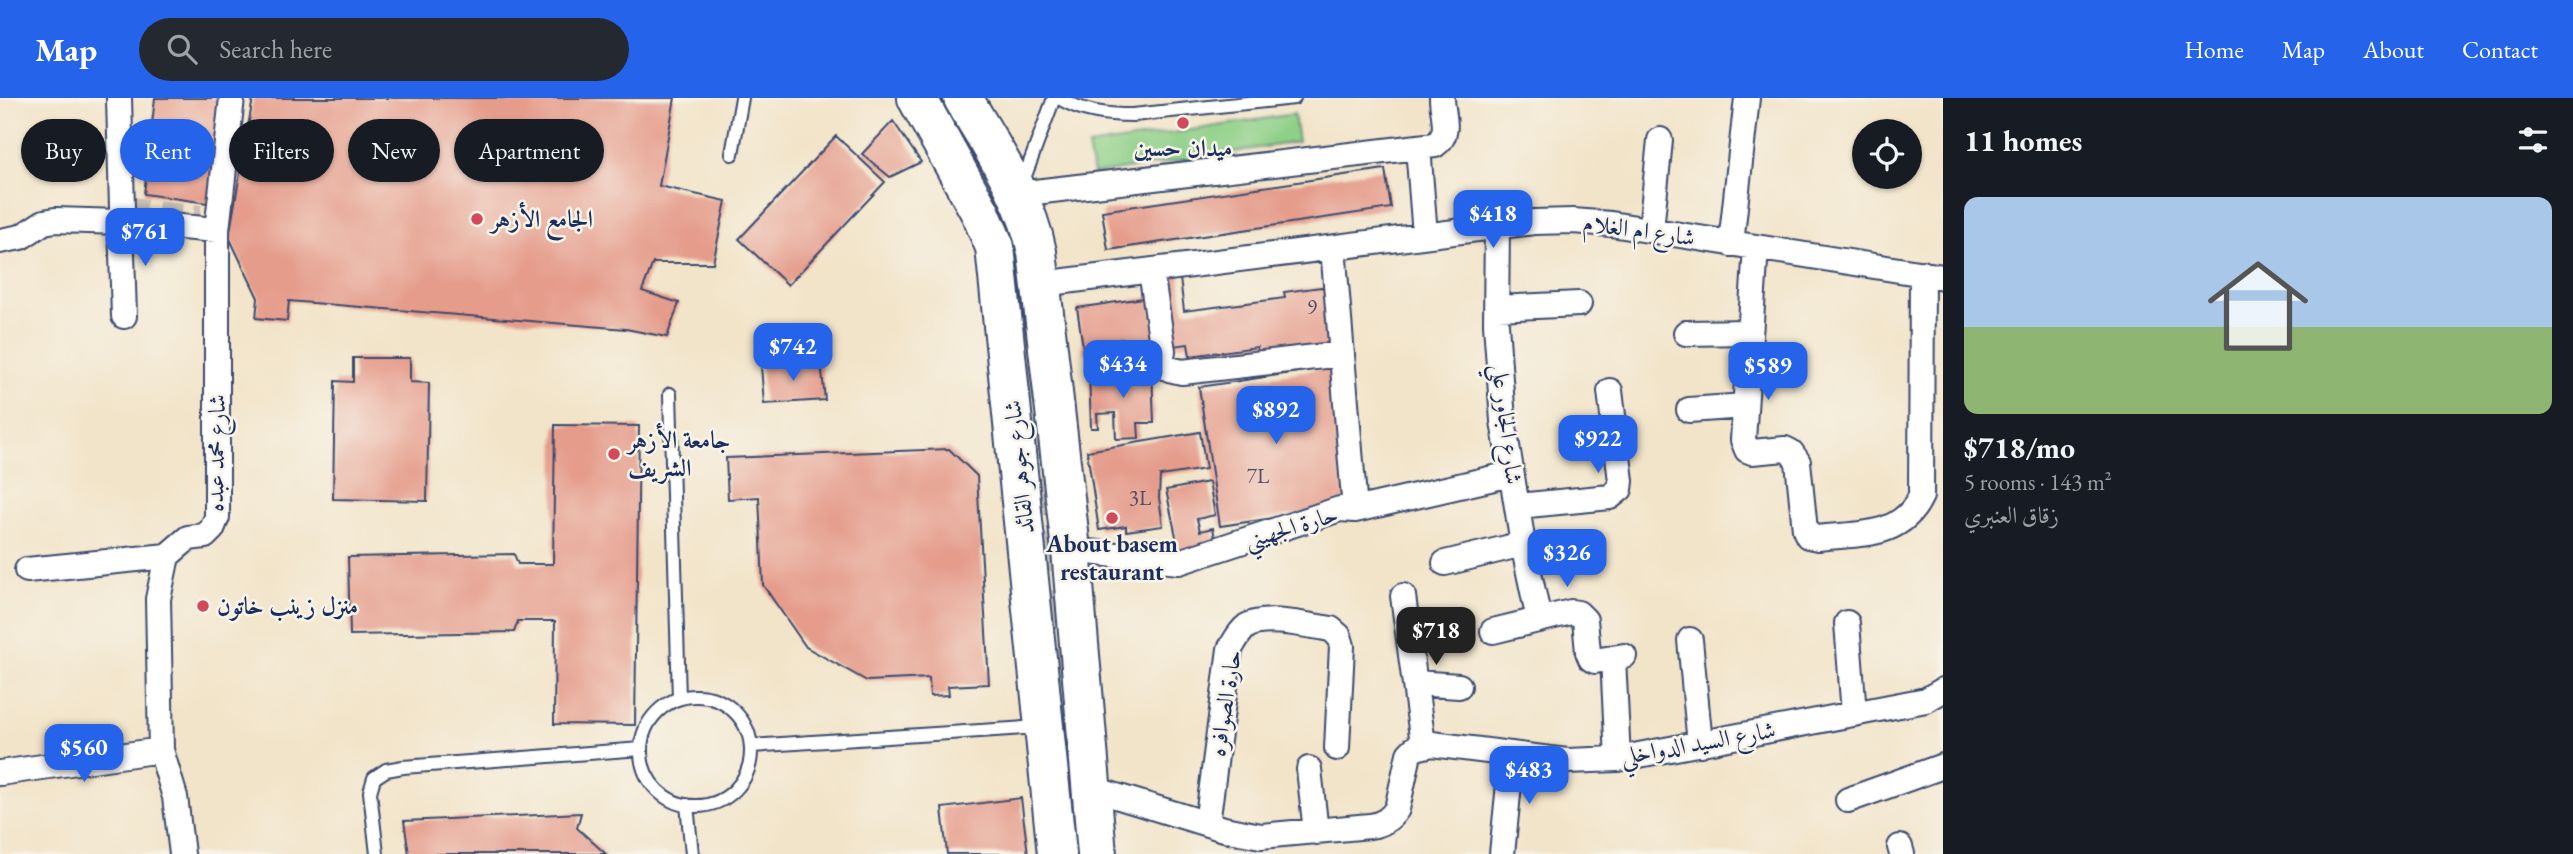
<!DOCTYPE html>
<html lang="en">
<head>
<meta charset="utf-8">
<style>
  body { margin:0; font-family:"EB Garamond",Amiri,serif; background:#242831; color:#f1f3f6; height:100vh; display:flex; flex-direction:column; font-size:26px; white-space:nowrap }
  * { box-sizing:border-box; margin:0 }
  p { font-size:23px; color:#9ea1a6 }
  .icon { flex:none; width:38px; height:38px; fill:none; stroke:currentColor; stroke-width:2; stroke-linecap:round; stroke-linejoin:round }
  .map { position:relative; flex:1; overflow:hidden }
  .panel { display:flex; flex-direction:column; background:#171b24; width:630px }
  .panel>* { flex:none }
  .banner { position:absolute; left:21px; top:21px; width:665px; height:63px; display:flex; gap:14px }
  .buttons { position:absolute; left:1852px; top:21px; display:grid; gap:14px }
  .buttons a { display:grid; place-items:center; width:70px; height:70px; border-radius:50%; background:#171b24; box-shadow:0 2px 5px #0004; font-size:35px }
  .price { position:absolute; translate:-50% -60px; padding:0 16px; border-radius:14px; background:#2563eb; color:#fff; font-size:23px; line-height:46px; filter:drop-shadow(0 2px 4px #0008) }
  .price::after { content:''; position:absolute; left:50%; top:42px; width:21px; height:16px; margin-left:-10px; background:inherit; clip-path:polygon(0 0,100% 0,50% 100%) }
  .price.current { background:#222; color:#fff }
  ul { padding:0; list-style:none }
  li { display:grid; align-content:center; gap:14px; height:371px; padding:0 21px }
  li span { display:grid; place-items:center; height:217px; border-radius:14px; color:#555 }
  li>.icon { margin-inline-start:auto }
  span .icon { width:126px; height:126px; fill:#fffc; stroke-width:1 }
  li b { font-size:30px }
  h2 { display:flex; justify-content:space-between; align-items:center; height:84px; padding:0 21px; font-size:30px }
  .pill { padding:0 24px; border-radius:32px; background:#171b24; box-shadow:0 2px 5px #0004; font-size:24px; line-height:63px }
  .pill.current { background:#2563eb; color:#fff }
  header { display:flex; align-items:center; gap:42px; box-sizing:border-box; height:98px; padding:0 35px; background:#2563eb; color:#fff }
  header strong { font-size:33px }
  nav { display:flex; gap:38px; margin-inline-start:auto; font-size:24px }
  .search { width:490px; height:63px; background:#242831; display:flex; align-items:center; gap:18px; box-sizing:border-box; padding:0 24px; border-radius:38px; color:#9ea1a6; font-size:26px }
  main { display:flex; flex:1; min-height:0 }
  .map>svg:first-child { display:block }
</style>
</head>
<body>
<header>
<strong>Map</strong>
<div class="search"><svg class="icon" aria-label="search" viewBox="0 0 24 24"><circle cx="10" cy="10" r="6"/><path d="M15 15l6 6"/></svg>Search here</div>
<nav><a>Home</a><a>Map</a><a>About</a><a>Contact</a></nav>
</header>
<main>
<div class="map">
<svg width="1943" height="756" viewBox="0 0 1943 756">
  <rect width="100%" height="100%" fill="#f7f3e8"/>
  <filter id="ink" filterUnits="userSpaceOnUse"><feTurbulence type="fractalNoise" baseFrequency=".0143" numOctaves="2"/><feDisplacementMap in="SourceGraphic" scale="14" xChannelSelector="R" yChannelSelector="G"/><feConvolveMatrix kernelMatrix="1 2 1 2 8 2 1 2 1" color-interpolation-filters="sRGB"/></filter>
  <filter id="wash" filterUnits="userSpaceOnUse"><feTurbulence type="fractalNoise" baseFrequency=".00686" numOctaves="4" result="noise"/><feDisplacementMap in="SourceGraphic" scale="28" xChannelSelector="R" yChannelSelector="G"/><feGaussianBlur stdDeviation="1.57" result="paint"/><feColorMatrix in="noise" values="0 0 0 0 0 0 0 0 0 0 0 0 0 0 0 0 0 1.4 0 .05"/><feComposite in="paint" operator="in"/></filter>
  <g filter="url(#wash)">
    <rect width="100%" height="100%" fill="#f2e4c9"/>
    <path fill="#8fd088" stroke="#558073" stroke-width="2" d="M1294 16 1298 44 1093 76 1088 48Z"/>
    <g id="blocks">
      <path fill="#e59c8b" d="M155 0H228L215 106 144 96Z
        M253 0H675L659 88 726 103 713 165H653L642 193 679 205 667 239 626 231 289 203 287 223 256 220 258 200 229 139Z
        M893 23 921 64 890 79 862 56Z
        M836 38 885 84 788 187 739 141Z
        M1385 71 1391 110 1108 152 1102 113Z
        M1179 172 1184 213 1285 200 1284 194 1321 189 1326 191 1334 252 1259 262 1257 249 1190 258 1188 246 1173 248 1154 175Z
        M1150 199 1157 246 1126 250 1122 241 1107 243 1109 252 1084 256 1077 210Z
        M353 260H410V284L429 285 427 403 333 401 335 283 353 284Z
        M821 264 825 302 764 306 761 268Z
        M1331 269 1352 408 1220 428 1199 289Z
        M1152 272 1154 325H1138L1139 340 1116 341 1115 315 1097 316 1098 330H1091L1089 274Z
        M555 327 639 328 635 627 554 626 555 523H518L514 534 350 537 348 459 514 456 518 466H553Z
        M1200 334 1206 371 1160 378 1159 400 1163 428 1126 433V428L1099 432 1087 353Z
        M949 351 977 378 989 586 948 588 949 597 930 598 929 580 867 583 806 549 763 487 759 399 728 401 726 360Z
        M1209 384 1215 417 1197 421 1200 433 1213 430 1217 449 1180 457 1166 392Z
        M1021 700 1028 756H947L942 710Z
        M581 715 577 730 606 756H409L404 723Z"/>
    </g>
  </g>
  <g filter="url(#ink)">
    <use href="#blocks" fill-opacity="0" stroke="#3b4a6e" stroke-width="2"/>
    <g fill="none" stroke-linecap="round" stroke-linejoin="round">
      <path stroke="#c7c0b4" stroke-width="24" stroke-dasharray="24 12" stroke-linecap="butt" d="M122 110 200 119"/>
      <path stroke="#c7c0b4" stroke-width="38" stroke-dasharray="38 19" stroke-linecap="butt" d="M940 0C968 49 1008 103 1018 158L1077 756"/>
      <defs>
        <path id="service" d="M1059 0C1083 14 1105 17 1133 17L1294 0
          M732 56 742 0
          M1022 86 1054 0
          M670 296 679 600
          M641 653a55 55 0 1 1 110 0a55 55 0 1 1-110 0Z
          M751 648 1040 629
          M687 707 692 756
          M377 756 370 694 374 680 386 672 403 669 641 651"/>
        <path id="minor" d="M119 0 122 110
          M1418 49 1425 137
          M1018 96 1435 47C1452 35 1442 17 1442 0
          M121 124 124 218
          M1497 128 1496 226 1503 323 1523 446 1539 522
          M1651 132 1660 42
          M0 143 21 139 44 124 55 122 121 124 217 132
          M1731 146 1747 0
          M1756 149 1743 342 1747 352 1752 354 1785 351 1791 354 1798 364 1805 432 1808 438 1818 440C1858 435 1901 441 1921 398L1922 175
          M1333 150 1355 412
          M1151 173 1163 253 1160 264 1169 271 1182 274 1342 256
          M1042 186 1534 124 1573 123 1611 126 1943 179
          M1496 210 1579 206
          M1686 235 1750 234
          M1689 312 1745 308
          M1518 408 1610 399 1620 391 1621 383 1610 293
          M1071 452 1179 464 1340 411 1355 412 1511 376
          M1445 465 1523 446
          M27 472 167 458
          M1403 498 1423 646
          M1847 525 1854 616
          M1493 533 1571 514 1578 515 1585 522 1588 554 1591 561 1595 563 1624 558
          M1690 542 1700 646
          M1613 560 1618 661
          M1415 585 1459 588
          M1309 671 1316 734
          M0 675 161 652
          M1090 690 1224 731 1261 738 1370 728C1383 726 1390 721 1397 711L1409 656 1415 650 1432 646 1567 663 1618 661 1926 602 1943 592
          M1848 702 1943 668
          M1207 726 1230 551C1235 543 1239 534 1247 528 1265 517 1310 528 1331 531L1339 538 1342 548 1337 650
          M1900 749 1902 756
          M182 756 175 699 161 652 158 501 167 458 188 440 205 438 212 431 217 419V132L232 0
          M1502 756 1512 656"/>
        <path id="primary" d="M917 0 980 114 995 149 1057 756
          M963 0C991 49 1026 98 1037 154L1071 452 1097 756"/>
      </defs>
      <use href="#service" stroke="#3b4a6e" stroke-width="16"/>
      <use href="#minor" stroke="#3b4a6e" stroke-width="28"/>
      <use href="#primary" stroke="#3b4a6e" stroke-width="42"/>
      <use href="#service" stroke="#fff" stroke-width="12"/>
      <use href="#minor" stroke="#fff" stroke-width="24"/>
      <use href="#primary" stroke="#fff" stroke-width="38"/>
    </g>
  </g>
  <g fill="#d1495b" stroke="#f7f3e8" stroke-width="2.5">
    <circle cx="1183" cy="25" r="7"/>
    <circle cx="477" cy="121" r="7"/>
    <circle cx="614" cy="356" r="7"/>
    <circle cx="1112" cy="420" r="7"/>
    <circle cx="203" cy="508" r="7"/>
  </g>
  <g text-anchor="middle" stroke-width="5" stroke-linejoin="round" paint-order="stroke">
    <g font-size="21" fill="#4e4a69">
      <text x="1312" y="216">9</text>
      <text x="1258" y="385">7L</text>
      <text x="1140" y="407">3L</text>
    </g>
    <g font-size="24" font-weight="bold" fill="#1b2f5e" stroke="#f7f3e8" text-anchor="start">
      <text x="1183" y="58" text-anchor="middle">ميدان حسين</text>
      <text x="491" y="129">الجامع الأزهر</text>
      <text x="628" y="350">جامعة الأزهر<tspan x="628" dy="28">الشريف</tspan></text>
      <text x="1112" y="454" text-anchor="middle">About basem<tspan x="1112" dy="28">restaurant</tspan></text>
      <text x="217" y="516">منزل زينب خاتون</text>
    </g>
    <g font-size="24" fill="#1b2f5e" stroke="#f7f3e8">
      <text transform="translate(1639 132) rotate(8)" y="8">شارع ام الغلام</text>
      <text transform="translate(1507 326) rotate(83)" y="8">شارع الجاور علي</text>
      <text transform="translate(216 355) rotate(-89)" y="8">شارع محمد عبده</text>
      <text transform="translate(1019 369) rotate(-96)" y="8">شارع جوهر القائد</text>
      <text transform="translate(1291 429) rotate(-17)" y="8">حارة الجهيني</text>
      <text transform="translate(1225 605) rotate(-81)" y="8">حارة الصوافره</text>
      <text transform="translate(1698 645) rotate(-10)" y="8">شارع السيد الدواخلي</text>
    </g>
  </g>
</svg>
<div class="buttons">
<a><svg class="icon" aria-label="locate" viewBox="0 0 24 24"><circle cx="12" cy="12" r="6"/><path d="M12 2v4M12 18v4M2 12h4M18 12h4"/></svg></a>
</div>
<b class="price" style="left:1493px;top:152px">$418</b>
<b class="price" style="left:145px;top:170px">$761</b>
<b class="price" style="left:793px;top:285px">$742</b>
<b class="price" style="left:1123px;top:302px">$434</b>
<b class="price" style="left:1768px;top:304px">$589</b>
<b class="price" style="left:1276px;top:348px">$892</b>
<b class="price" style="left:1598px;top:377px">$922</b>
<b class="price" style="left:1567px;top:491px">$326</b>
<b class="price current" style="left:1436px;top:569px">$718</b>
<b class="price" style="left:84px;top:686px">$560</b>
<b class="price" style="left:1529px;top:708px">$483</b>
<div class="banner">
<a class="pill">Buy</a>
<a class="pill current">Rent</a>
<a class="pill">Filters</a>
<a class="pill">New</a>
<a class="pill">Apartment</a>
</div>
</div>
<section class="panel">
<h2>11 homes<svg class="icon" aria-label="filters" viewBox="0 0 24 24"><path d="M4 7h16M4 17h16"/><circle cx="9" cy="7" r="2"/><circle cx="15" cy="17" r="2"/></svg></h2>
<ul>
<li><span style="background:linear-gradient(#a9c7e8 60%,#8fb573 0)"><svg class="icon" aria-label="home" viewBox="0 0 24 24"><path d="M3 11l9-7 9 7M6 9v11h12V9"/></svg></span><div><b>$718/mo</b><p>5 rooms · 143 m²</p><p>زقاق العنبري</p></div></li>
</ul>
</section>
</main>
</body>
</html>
